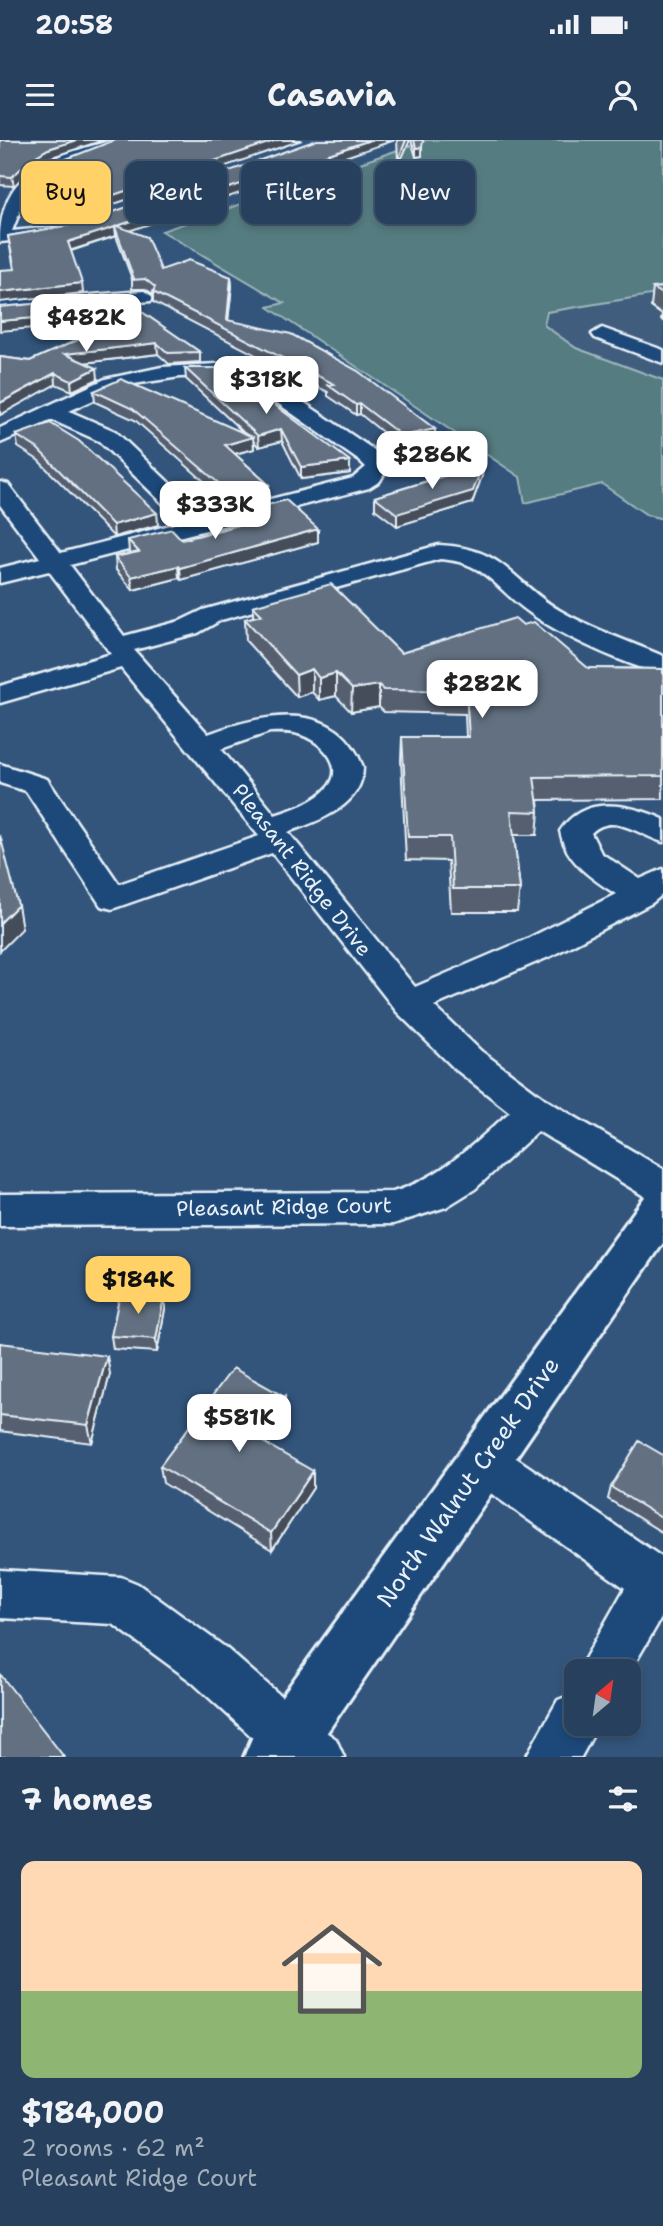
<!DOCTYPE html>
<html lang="en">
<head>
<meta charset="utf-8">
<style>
  body { margin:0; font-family:"Shantell Sans",sans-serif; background:#324b66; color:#f1f3f6; height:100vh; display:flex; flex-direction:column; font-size:26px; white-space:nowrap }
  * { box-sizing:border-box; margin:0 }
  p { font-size:23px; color:#a4afbc }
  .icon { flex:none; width:38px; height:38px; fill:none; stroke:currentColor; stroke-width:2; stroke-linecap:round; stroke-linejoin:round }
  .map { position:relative; height:1617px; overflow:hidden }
  .side { display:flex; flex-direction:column; background:#26405d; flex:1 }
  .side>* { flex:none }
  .banner { position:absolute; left:21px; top:21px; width:621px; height:63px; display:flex; gap:14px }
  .needle { width:46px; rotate:29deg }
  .buttons { position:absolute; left:564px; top:1519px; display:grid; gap:14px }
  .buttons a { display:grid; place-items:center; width:77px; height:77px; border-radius:14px; background:#26405d; box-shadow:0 4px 10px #0003,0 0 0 2px #425972; font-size:35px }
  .price { position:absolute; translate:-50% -60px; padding:0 16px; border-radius:14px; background:#fff; color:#222; font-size:23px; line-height:46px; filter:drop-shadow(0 2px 4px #0008) }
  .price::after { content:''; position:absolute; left:50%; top:42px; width:21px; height:16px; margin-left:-10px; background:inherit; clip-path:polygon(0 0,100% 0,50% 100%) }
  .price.on { background:#ffd166; color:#111 }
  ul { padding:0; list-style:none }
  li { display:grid; align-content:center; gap:14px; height:371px; padding:0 21px }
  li+li { border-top:2px solid #425972 }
  li span { display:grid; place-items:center; height:217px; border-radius:14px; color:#555 }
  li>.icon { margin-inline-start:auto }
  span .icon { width:126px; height:126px; fill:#fffc; stroke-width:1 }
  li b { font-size:30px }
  h2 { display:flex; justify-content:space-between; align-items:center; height:84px; padding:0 21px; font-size:30px }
  .chip { padding:0 24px; border-radius:14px; background:#26405d; box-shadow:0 4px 10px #0003,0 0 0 2px #425972; font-size:24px; line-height:63px }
  .chip.on { background:#ffd166; color:#111 }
  .status { display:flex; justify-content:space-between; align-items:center; height:49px; padding:0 35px; background:#26405d; direction:ltr }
  .status svg { height:19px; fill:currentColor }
  header { display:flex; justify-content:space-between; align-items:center; height:91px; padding:0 21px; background:#26405d; font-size:32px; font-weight:700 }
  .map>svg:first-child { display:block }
</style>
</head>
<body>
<div class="status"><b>20:58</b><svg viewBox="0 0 49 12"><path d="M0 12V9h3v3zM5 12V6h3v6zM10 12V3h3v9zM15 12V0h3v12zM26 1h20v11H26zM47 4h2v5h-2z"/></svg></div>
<header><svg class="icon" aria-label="menu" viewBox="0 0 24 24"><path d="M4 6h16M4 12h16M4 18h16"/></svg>Casavia<svg class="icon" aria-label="person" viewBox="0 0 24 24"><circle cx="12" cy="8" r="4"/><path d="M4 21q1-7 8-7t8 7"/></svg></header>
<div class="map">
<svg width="663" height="1617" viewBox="0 0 663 1617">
  <rect width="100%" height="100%" fill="#33557c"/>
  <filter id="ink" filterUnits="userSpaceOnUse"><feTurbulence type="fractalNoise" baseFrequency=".0143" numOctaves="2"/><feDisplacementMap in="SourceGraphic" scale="14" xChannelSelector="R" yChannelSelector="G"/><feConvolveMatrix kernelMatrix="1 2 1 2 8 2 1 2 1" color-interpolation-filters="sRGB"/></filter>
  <g filter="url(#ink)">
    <path fill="#415d7e" d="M663 153V240L576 208 544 185 546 172Z"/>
    <path fill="#557b81" stroke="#9eb6bc" stroke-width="2" d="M427 0H663V153L547 172 544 185 576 208 663 240V379L647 375 602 344 525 363 520 337 268 167 284 163 162 91Z"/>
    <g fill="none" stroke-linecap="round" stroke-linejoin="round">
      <defs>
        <path id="minor" d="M113 0H137L61 27 35 42 27 53 12 91 54 87 63 92 60 96 0 102C0 28 52 17 113 0Z
          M144 151 153 157 151 161 0 174V162Z
          M602 188 663 210V223L595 198 592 194Z
          M217 224 256 230 377 312 388 327 380 341 369 348 70 425 124 496 180 481 203 470 439 405C505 408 510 440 559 470 591 489 628 501 663 516V534C626 525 561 496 530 473 495 449 487 422 440 419L221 480 198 493 134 510 208 594C262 574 337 557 363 627 363 666 319 681 288 692L415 847 527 799 616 754C591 738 566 722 560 691 584 654 629 664 663 679V702C639 695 613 671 591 693L601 713 640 739 663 729V754L652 763 551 816 434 866 481 911 548 961 663 1029V1064L649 1059 538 991 475 1049 446 1067 393 1084 0 1086V1054L393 1052C441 1038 473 1004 510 972L455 929 397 872 272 713 112 769 101 766 26 651 0 643V624L47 639 119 744 259 696 121 528 0 563V546L111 514 49 431 0 443V428L40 418 0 365V342L8 344 61 413 182 382 99 301 52 280 0 303V288L105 239 162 227ZM217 236 243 239 361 322 366 327 353 338 204 376 115 291 69 271 127 245 180 237ZM270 592C279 592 289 591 298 594 318 599 347 624 328 647 315 662 293 669 275 675L221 609Z
          M481 1299 497 1305 663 1418V1475L628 1535V1531H578L625 1448 465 1335 459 1320 465 1305Z
          M0 1430 121 1437 138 1444 226 1508 307 1579 336 1599 344 1617H274L192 1542 113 1484 0 1478Z
          M576 1553V1584H599L581 1617H526L558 1560Z"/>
        <path id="major" d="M663 1049V1103L310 1617H244L253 1596 647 1054Z"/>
      </defs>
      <use href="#minor" stroke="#e8f1f8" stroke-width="5"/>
      <use href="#major" stroke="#e8f1f8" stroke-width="6"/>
      <use href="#minor" fill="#1f4a7a" fill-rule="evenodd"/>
      <use href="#major" fill="#1f4a7a" fill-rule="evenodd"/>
    </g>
    <path fill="#545f6f" stroke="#e8f1f8" stroke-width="2" d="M0 0 49 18 32 28 14 46 0 45Z
      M115 0 70 79 31 85 30 76 41 48 34 47 33 38Z
      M411 0H422V16L416 17Z
      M82 83 130 91 161 130 231 137 232 146 228 180 435 299 401 307 360 274 356 275 328 256V252L153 162V154L145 149H132V139L116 96 71 111 83 153 14 129 8 96Z
      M663 147V181L661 180 662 175 651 167 653 148Z
      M142 172 200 212V222L169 224 158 214 84 223 98 239 72 251 56 244 0 275V217L30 221Z
      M185 228 350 321V333L301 339 282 301 259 307 254 302V309L235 314 269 345V357L232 366 135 280 95 262 94 251 243 292 186 239Z
      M16 295 157 373 158 385 114 397 38 320 18 307Z
      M483 324 482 336 472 363 397 386 375 369V357Z
      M248 370 318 389V402L181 440 179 438 133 450 116 430 115 417 130 414 129 412 128 400H182L249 383Z
      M253 466 401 513 523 485 588 528 663 529V659L538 660 539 672 537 695H514L520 749 517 772H451L448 721 406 720 401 620 402 597H466L465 574 384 572 379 567 351 572 336 556 319 560 312 552 297 557 246 501 245 479 253 477Z
      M164 1156 165 1169 157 1212 113 1209 111 1196Z
      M0 1203 110 1234 92 1303 0 1291Z
      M286 1275 266 1304 313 1348 272 1410 163 1343 160 1326Z
      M663 1315V1393L608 1359 611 1347Z"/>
    <path fill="#454e5a" stroke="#e8f1f8" stroke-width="2" d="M77 0H104L49 18 32 28 14 46 12 37 31 19 48 9Z
      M277 0H302L70 79 31 85 30 76Z
      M370 0H395L117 95V86Z
      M406 0H410L397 29 398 20Z
      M422 7V16L416 17V8Z
      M115 87 116 96 69 111 68 102Z
      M231 137 232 146 227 190V180Z
      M82 143 83 153 0 162V152Z
      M91 173 93 183 0 191V181Z
      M157 203 158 214 66 225 65 214Z
      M97 228 98 239 72 251 71 241Z
      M55 233 56 244 0 275V263Z
      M360 264V274L356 275V265Z
      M281 289 282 301 259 307 258 296Z
      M435 289V299L401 307 402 296Z
      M253 297 254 309 226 316 225 305Z
      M350 321V333L301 339V327Z
      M483 324 482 336 472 363 397 386V374Z
      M269 345V357L232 366 231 354Z
      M157 373 158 385 114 397 113 385Z
      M318 389V402L181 440 180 428Z
      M178 426 179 438 133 450 131 437Z
      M312 529V552L297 557 296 535Z
      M336 533V556L319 560V538Z
      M379 545V567L351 572 352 549Z
      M18 765 22 789 0 811V783Z
      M164 1156 165 1169 157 1212 156 1199Z
      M107 1216 110 1234 92 1303 88 1285Z
      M285 1257 286 1275 258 1315 256 1298Z
      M313 1331V1348L272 1410 271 1393Z"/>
    <path fill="#626f81" stroke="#e8f1f8" stroke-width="2" d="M0 0H77L48 9 31 19 12 37 0 36Z
      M115 0H277L69 70 30 76 45 39 33 38 36 35 61 21Z
      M317 0H370L117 86 147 97 161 130 189 120 231 137 227 180 291 194 358 231 435 289 402 296 360 264 356 265 328 245 334 244 153 152 155 147 145 139 131 140 134 139 115 87 68 102 82 143 0 152V130L15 129 8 96 82 83Z
      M397 0H406L398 20Z
      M414 0H423L422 7 416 8Z
      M663 147V155L653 148Z
      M87 159 91 173 0 181V167Z
      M142 172 200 212 168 213 157 203 65 214 97 228 71 241 55 233 0 263V217L30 221Z
      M185 228H225L350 321 301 327 281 289 258 296Z
      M121 239 253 297 225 305 269 345 231 354 133 269 94 251Z
      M50 283 79 301 157 373 113 385 37 308 16 295Z
      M483 324 473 351 397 374 375 357Z
      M286 360 318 389 180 428 178 426 131 437 115 417 139 412 128 400 172 389 182 400 258 380 248 370Z
      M331 444 401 513 515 478 523 485 534 482 588 528 663 529V636L534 637 539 672 511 671 520 749H453L450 697H408L402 597H469L466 551 384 550 379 545 352 549 336 533 319 538 312 529 296 535 245 479 262 475 253 466Z
      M0 695 18 765 0 783Z
      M120 1153 164 1156 156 1199 111 1196Z
      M0 1203 107 1216 88 1285 0 1275Z
      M233 1228 285 1257 256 1298 313 1331 271 1393 160 1326Z
      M639 1301 663 1315V1379L611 1347Z
      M0 1534 64 1617H0Z"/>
  </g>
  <g text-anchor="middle" stroke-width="5" stroke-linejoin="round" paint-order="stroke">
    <g font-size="21" fill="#e8f1f8" stroke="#1f4a7a">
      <text transform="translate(302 730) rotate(52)" y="7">Pleasant Ridge Drive</text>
      <text transform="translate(284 1067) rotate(-1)" y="7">Pleasant Ridge Court</text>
    </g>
    <g font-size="24" fill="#e8f1f8" stroke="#1f4a7a">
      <text transform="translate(468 1342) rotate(-55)" y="8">North Walnut Creek Drive</text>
    </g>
  </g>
</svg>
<div class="buttons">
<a><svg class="needle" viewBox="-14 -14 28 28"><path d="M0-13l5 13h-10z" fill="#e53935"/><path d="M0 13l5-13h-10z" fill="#a4afbc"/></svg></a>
</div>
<b class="price" style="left:86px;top:214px">$482K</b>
<b class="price" style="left:266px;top:276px">$318K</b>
<b class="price" style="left:432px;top:351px">$286K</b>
<b class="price" style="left:215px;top:401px">$333K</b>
<b class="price" style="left:482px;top:580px">$282K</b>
<b class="price on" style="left:138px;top:1176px">$184K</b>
<b class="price" style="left:239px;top:1314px">$581K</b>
<div class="banner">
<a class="chip on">Buy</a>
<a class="chip">Rent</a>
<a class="chip">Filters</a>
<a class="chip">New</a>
</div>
</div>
<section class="side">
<h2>7 homes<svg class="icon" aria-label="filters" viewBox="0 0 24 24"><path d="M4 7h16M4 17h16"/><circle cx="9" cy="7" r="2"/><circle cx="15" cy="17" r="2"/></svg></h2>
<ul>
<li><span style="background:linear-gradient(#ffd9b3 60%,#8fb573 0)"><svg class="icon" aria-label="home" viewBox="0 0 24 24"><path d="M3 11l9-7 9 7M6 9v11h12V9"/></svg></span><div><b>$184,000</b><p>2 rooms · 62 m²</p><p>Pleasant Ridge Court</p></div></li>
</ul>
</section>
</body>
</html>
